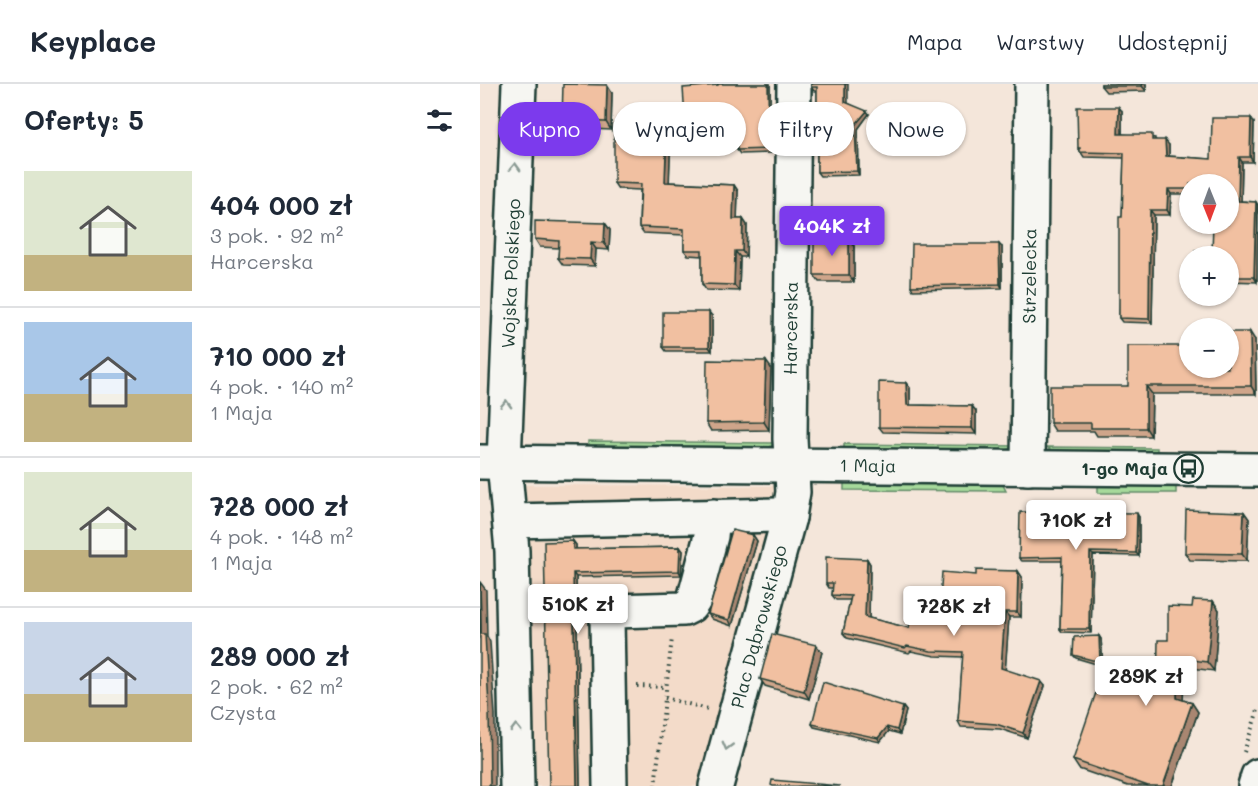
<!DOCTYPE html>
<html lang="pl">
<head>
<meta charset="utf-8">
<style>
  body { margin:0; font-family:Mali,sans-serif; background:#f6f6f7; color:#1f2937; height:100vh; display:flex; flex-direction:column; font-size:22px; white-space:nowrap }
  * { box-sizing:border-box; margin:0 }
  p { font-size:20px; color:#747a83 }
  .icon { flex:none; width:33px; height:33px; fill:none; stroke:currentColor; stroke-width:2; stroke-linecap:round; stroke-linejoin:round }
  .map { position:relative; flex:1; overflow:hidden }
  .details { display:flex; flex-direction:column; background:#fff; width:480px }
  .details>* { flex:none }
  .banner { position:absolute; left:18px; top:18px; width:570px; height:54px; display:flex; gap:12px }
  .needle { width:39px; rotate:179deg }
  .controls { position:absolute; left:699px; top:90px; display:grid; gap:12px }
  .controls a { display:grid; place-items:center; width:60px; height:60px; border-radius:50%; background:#fff; box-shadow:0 2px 4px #0004; font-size:30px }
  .price { position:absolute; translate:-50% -51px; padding:0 14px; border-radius:6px; background:#fff; color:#222; font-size:20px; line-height:39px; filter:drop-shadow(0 2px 3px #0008) }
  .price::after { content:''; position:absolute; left:50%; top:36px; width:18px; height:14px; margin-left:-9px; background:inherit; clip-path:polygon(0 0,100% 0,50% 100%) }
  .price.current { background:#7c3aed; color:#fff }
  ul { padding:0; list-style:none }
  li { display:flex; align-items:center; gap:18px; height:150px; padding:0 24px }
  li+li { border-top:2px solid #e0e1e3 }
  li span { display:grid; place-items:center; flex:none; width:168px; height:120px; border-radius:0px; color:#555 }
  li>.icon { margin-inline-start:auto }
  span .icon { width:72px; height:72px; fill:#fffc; stroke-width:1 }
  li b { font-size:26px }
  h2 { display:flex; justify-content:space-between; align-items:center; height:72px; padding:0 24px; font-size:26px }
  .tag { padding:0 21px; border-radius:27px; background:#fff; box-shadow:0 2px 4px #0004; font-size:21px; line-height:54px }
  .tag.current { background:#7c3aed; color:#fff }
  header { display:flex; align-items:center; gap:36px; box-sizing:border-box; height:84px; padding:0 30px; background:#fff; border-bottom:2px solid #e0e1e3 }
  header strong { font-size:28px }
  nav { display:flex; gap:33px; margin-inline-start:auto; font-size:21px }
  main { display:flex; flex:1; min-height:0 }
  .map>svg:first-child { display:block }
</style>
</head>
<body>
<header>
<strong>Keyplace</strong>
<nav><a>Mapa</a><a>Warstwy</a><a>Udostępnij</a></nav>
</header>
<main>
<section class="details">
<h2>Oferty: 5<svg class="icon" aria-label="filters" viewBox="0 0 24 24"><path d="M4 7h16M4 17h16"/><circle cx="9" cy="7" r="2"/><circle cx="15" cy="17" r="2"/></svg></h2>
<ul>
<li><span style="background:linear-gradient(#dfe7d0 70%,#c2b280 0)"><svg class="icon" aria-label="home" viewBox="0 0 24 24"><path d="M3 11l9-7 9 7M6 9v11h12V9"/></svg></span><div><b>404 000 zł</b><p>3 pok. · 92 m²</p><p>Harcerska</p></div></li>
<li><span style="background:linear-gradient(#a9c7e8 60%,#c2b280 0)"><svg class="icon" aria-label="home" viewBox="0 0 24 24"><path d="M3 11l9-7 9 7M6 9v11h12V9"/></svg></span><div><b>710 000 zł</b><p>4 pok. · 140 m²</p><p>1 Maja</p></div></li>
<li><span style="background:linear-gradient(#dfe7d0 65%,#c2b280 0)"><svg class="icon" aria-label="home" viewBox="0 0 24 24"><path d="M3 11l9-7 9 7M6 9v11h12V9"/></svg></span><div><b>728 000 zł</b><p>4 pok. · 148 m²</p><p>1 Maja</p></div></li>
<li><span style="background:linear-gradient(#c9d6e8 60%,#c2b280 0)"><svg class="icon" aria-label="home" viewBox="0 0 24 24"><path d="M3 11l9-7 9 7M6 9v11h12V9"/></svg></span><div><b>289 000 zł</b><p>2 pok. · 62 m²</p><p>Czysta</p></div></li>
</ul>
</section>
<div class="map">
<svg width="778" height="702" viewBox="0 0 778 702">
  <rect width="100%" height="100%" fill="#f4e6da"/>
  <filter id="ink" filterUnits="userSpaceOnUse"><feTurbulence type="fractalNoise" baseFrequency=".0167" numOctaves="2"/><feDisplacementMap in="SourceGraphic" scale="12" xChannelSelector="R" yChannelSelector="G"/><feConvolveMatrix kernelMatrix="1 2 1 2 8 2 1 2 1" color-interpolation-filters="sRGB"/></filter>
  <g filter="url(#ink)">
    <path fill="#f3dbc9" d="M45 401 301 402 223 702H50Z"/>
    <path fill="#a6d99b" stroke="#628b68" stroke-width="1.5" d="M108 357 292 359 295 360 286 365 108 363Z
      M364 360 534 362 524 368 364 366Z
      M567 363 677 364V369H576Z
      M364 398 522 399 526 407 364 406Z
      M618 400 696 401V409H618Z"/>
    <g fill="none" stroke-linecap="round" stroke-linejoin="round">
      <defs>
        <g id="minor">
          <path id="s1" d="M548 384 552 0"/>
          <path d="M31 437 297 431 309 433"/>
          <path id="s2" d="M37 702 32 467 24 378 39 0"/>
          <path d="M130 702 127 535 129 529 134 527 204 525 210 522 214 516 231 452 233 432"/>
          <path id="s3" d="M236 702 309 433 313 408 310 355 314 0"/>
          <path d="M775 702 778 692"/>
        </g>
        <g id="major">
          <path id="s4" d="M0 378 778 386"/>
        </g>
      </defs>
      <use href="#minor" stroke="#1f3d34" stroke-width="38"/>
      <use href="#major" stroke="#1f3d34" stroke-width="38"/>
      <path stroke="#1f3d34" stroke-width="4" stroke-dasharray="1.5 4.5" stroke-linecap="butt" d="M157 602 186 603
        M185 614 228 625
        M764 668 778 626
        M175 702 192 554"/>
      <use href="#minor" stroke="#f6f6f2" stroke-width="33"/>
      <use href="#major" stroke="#f6f6f2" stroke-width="33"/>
    </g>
    <path fill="#cfa58a" stroke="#1f3d34" stroke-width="1.5" d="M238 0H290L291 69 260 70 257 66V33L208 36 205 33Z
      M331 0 389 30 378 45 379 91 340 92 337 88V7H334L331 3Z
      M621 0H666V7L626 8 621 2Z
      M132 9 131 46 87 44 82 37Z
      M642 27V50L675 54V56L689 61V72L731 75 774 39 773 78H762L761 117 776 118 778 121 777 198 748 197V172L732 168 748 100H710V110H691L690 131H674L672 239 642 238 639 234 644 74 604 73 598 64Z
      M187 40 191 46 189 98 254 101 258 107 257 135H263L267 141 266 173H260L259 207 226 206 222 200V172L208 171 204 166V151L163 149 159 143 160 106 138 105 134 99Z
      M125 139 130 146 129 166 116 165 115 182 83 181 78 174 79 164 60 163 55 155Z
      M374 162V198H339L334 191Z
      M522 163V204L433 206 431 202Z
      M232 232V267H186L183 263Z
      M775 256 776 310H672L671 352H617L614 347H575L570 339 648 302 710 284Z
      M291 284 289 346 231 347 226 339Z
      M426 299 430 304V321L492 322 496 327V350L403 348 399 343Z
      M764 428 769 435 767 477 710 476 705 469Z
      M659 433V472L613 471 611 549 582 548 580 545 582 477H542L539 474Z
      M273 451 277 457 252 542 232 535 228 530Z
      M93 457 96 461V465L200 463 203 467 201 491 96 493 100 702Z
      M387 475 390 480 389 534 429 544 459 531 496 491 538 487 542 493 541 533H529L525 586 565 602 547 654 520 645 481 643 478 637 483 573 455 572 431 567 429 569 367 554 363 549 370 516H356L352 511 353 504H349L346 499Z
      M733 517 739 526 734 587 704 583 703 616 712 619 718 628 692 702H648L599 685 593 676 677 607 688 556 712 523Z
      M619 552 621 555 623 582 596 574 593 571Z
      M342 568 329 615 285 602 280 595Z
      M423 623 426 627 420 650 409 647 400 658 334 643 332 640Z"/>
    <path fill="#a98671" stroke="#1f3d34" stroke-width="1.5" d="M288 0H290L291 69 289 65Z
      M365 0H368V22L365 18Z
      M662 0H666V7L662 2Z
      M127 1 132 9 131 46 126 38Z
      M639 23 642 27V55L638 50Z
      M387 27 389 30 378 45 379 91 377 87 375 41Z
      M771 34 774 39 773 78 770 73Z
      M187 40 191 46 189 104 185 98Z
      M685 56 689 61V77L686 72Z
      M759 73 762 78 761 122 758 117Z
      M254 101 258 107 257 140 253 135Z
      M688 105 691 110 690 131 687 126Z
      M776 118 778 121 777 198 774 193Z
      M670 126 674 131 672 239 669 235Z
      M263 135 267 141 266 173 262 167Z
      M125 139 130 146 129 166 124 159Z
      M369 155 374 162V198L369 191Z
      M111 158 116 165 115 182 110 175Z
      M519 160 522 163V204L520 200Z
      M255 167 260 173 259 207 254 201Z
      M229 228 232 232V267L229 263Z
      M770 248 775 256 776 310 771 302Z
      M286 277 291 284 289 346 284 338Z
      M426 299 430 304V327L427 321Z
      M666 302 672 310 671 352 666 344Z
      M492 322 496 327V350L492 344Z
      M764 428 769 435 767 477 762 470Z
      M657 429 659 433V472L656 469Z
      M273 451 277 457 252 542 249 536Z
      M93 457 96 461V469L93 465Z
      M200 463 203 467 201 491 199 487Z
      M610 468 613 471 611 549 609 545Z
      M387 475 390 480 389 538 385 533Z
      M538 487 542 493 541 533 537 528Z
      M93 489 96 493 100 702H97Z
      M0 498 6 506 7 552 10 558 15 631V702H10L1 550Z
      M733 517 739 526 734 587 727 578Z
      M525 528 529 533 525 590 521 584Z
      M619 552 621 555 623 582 620 578Z
      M336 561 342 568 329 615 324 607Z
      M698 574 704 583 703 623 697 614Z
      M561 597 565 602 547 654 543 649Z
      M712 619 718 628 692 702H683Z
      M423 623 426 627 420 650 417 646Z
      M407 643 409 647 400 658 398 654Z"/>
    <path fill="#f1c0a1" stroke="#1f3d34" stroke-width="1.5" d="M83 0 127 1 126 38 82 37Z
      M238 0H288L289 65 257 66V29L205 33 203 4 238 1Z
      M331 0H365V18L387 27 375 41 377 87 337 88V3H331Z
      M621 0H662V2H621Z
      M597 23H639L638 50H672V56H685L686 72 731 75 732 34H771L770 73H759L758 117 776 118 774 193H748V172H715V167L732 168 733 140H748V100H710V105H688L687 126H670L669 235 639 234V133H642L644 69 600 68V64H598Z
      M134 40H187L185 98 254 101 253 135H263L262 167H255L254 201 222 200V166H204V145L159 143 161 100 134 99Z
      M55 137 125 139 124 159 111 158 110 175 78 174 79 157 55 155Z
      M334 155H369V191H334Z
      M432 160H519L520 200 431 202Z
      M183 228H229V263H183Z
      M748 248H770L771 302H666V344H611V339H570V302H648V262H710V284H748Z
      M227 276 286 277 284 338 226 339Z
      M399 298 426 299 427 321 492 322V344L399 343Z
      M706 426 764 428 762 470 705 469Z
      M540 428 657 429 656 469 610 468 609 545H580L582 473 539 474Z
      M252 446 273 451 249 536 228 530Z
      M93 457V465L200 463 199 487 93 489 97 702H69L64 458Z
      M346 473 387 475 385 533 429 544 432 526 459 531 462 488 496 491V486L538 487 537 528H525L521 584 561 597 543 649 516 640 478 637 483 568 451 567 427 562 425 564 363 549 371 512 352 511 353 499H346Z
      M0 498 1 550H5L9 623 10 702H0Z
      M713 516 733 517 727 578 698 574 697 614 712 619 683 702H668L593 676 623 588 677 607 678 556H688V522L712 523Z
      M292 550 336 561 324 607 280 595Z
      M619 552 620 578 593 571 594 553Z
      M343 598 423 623 417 646 407 643 398 654 332 640Z
      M292 696 360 702H293L291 701Z"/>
    <defs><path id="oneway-chevron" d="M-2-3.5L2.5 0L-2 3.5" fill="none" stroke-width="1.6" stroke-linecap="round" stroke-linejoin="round" transform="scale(1.5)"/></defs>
    <g stroke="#8a9a93">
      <use href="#oneway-chevron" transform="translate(35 83) rotate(-88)"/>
      <use href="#oneway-chevron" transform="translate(26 320) rotate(-88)"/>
      <use href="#oneway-chevron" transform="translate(36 644) rotate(-91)"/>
      <use href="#oneway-chevron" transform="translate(247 662) rotate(105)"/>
    </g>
  </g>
  <defs>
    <symbol id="bus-ring" viewBox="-11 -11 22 22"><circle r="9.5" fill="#f6f6f2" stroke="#1f3d34" stroke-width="1.5"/><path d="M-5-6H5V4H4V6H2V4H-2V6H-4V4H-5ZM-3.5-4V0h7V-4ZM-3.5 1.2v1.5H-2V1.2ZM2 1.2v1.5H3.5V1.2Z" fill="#1f3d34"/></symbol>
  </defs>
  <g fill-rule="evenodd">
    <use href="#bus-ring" x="692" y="368" width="33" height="33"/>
  </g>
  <g text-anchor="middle" stroke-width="5" stroke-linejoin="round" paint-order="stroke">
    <g font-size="18" fill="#1f3d34" stroke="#f6f6f2">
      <text dy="6" stroke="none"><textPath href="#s2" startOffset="513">Wojska Polskiego</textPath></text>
      <text dy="6" stroke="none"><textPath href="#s1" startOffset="192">Strzelecka</textPath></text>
      <text dy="6" stroke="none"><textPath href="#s3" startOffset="468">Harcerska</textPath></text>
      <text dy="6" stroke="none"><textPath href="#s4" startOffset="388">1 Maja</textPath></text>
      <text dy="6" stroke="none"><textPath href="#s3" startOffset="165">Plac Dąbrowskiego</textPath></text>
    </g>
    <g font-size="18" font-weight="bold" fill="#1f3d34" stroke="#f6f6f2" text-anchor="end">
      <text x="688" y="391">1-go Maja</text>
    </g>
  </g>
</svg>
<div class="controls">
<a><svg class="needle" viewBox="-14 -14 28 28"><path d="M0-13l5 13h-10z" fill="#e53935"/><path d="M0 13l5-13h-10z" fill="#747a83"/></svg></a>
<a>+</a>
<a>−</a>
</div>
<b class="price current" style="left:352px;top:173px">404K zł</b>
<b class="price" style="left:596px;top:467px">710K zł</b>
<b class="price" style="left:98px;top:551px">510K zł</b>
<b class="price" style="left:474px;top:553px">728K zł</b>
<b class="price" style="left:666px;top:623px">289K zł</b>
<div class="banner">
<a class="tag current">Kupno</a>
<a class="tag">Wynajem</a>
<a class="tag">Filtry</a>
<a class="tag">Nowe</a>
</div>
</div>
</main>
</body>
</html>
